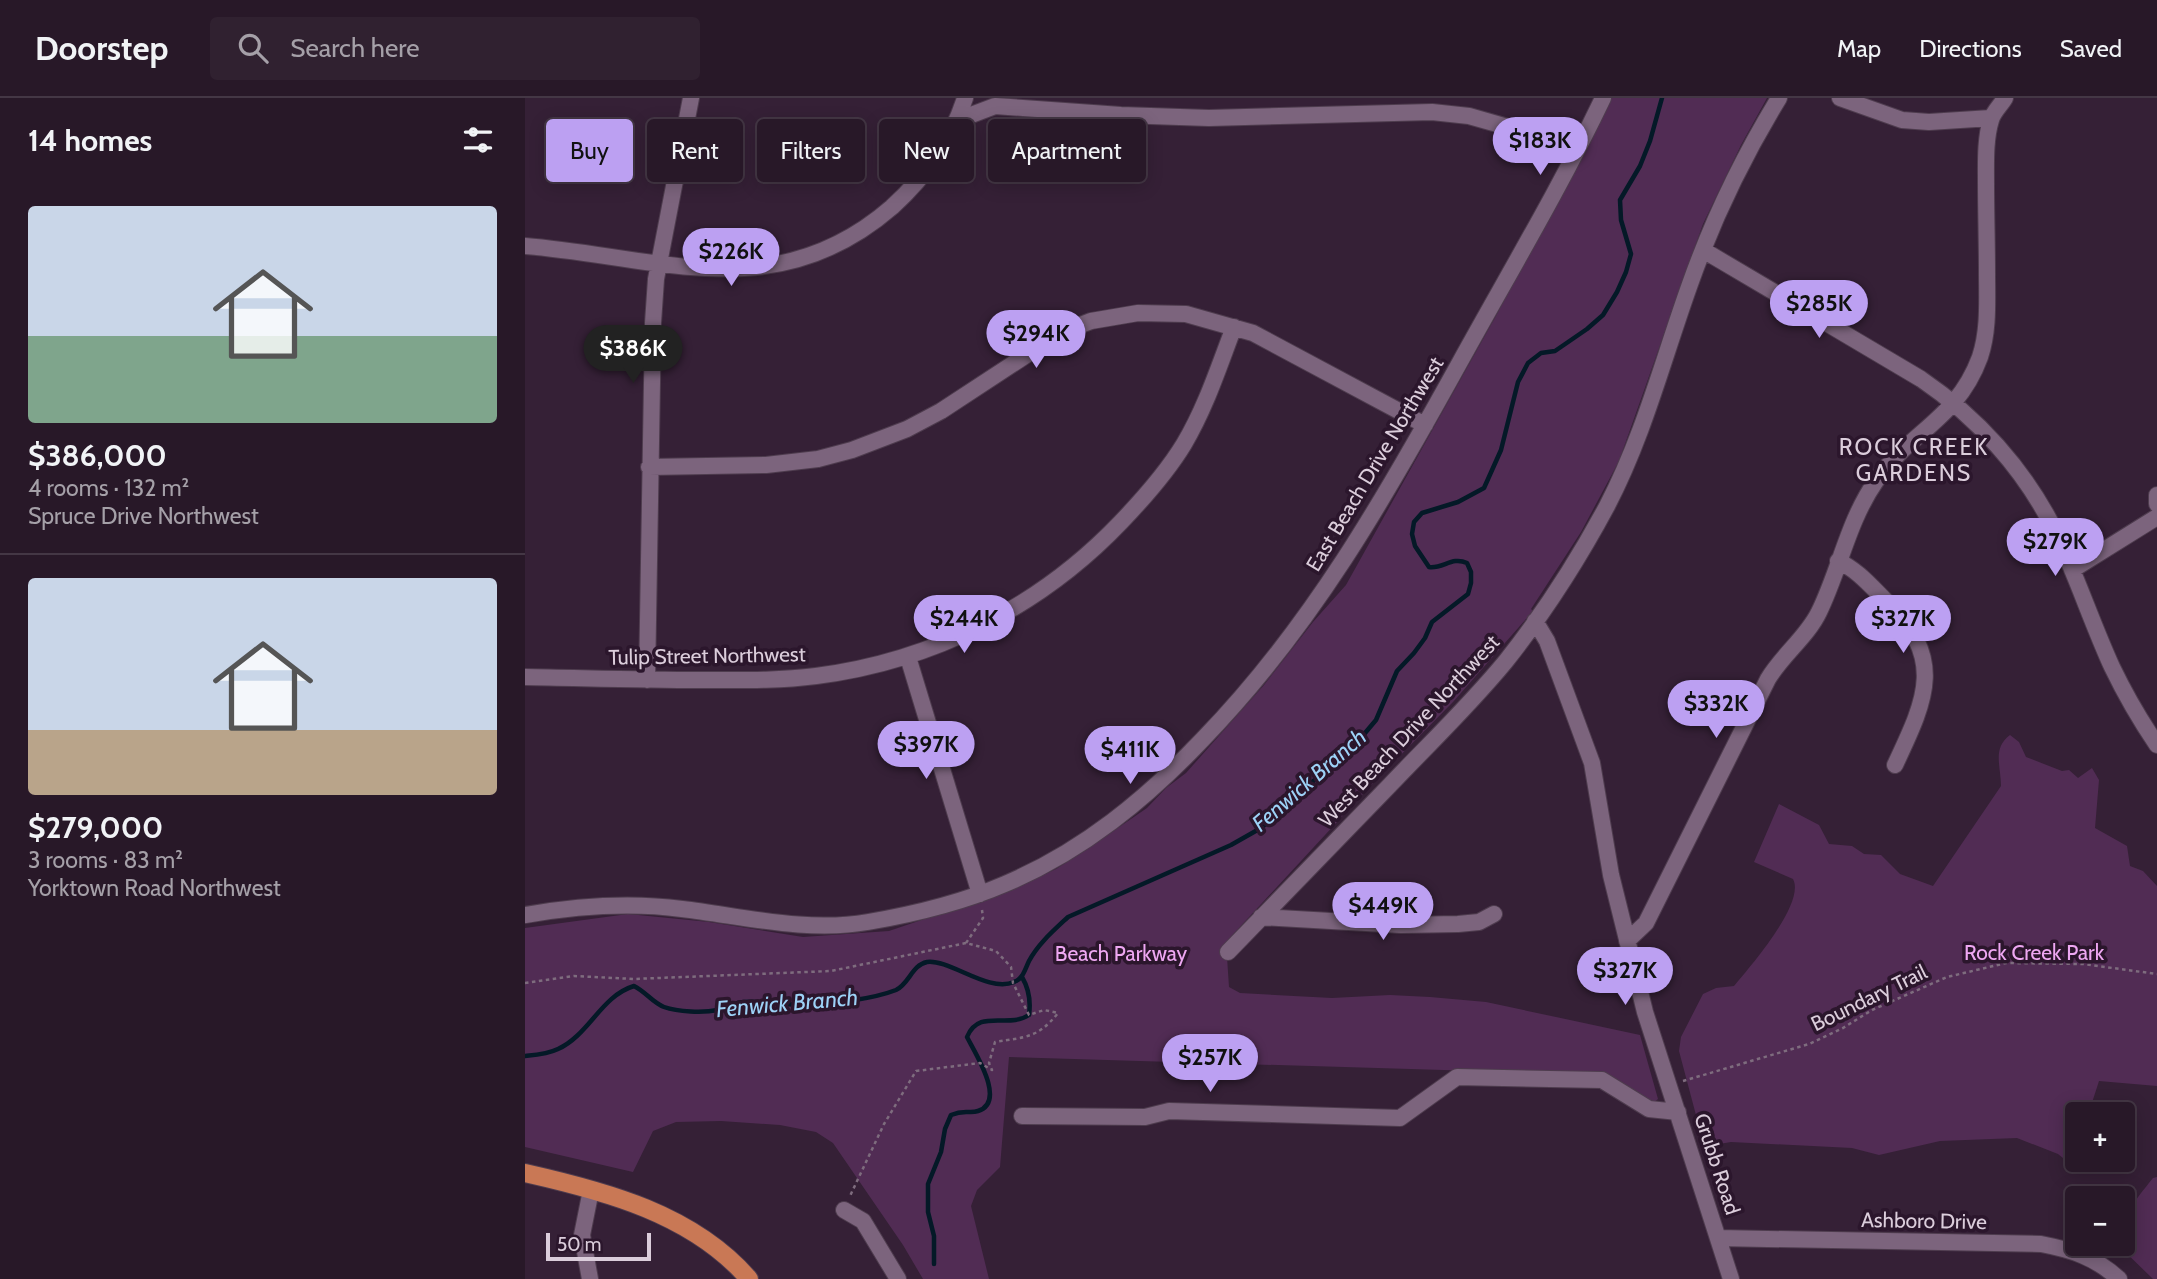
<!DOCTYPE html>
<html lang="en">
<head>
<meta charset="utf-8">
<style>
  body { margin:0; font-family:Cabin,sans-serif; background:#302130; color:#f1f3f6; height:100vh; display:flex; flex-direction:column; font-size:26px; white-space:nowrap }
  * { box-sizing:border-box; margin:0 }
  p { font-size:23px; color:#a5a0a8 }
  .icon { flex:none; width:38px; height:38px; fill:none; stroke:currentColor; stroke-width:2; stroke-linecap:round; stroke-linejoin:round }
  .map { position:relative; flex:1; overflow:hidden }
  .side { display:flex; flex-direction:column; background:#281828; width:525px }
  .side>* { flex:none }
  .banner { position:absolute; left:21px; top:21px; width:665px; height:63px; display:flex; gap:14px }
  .controls { position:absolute; left:1540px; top:1004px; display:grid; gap:14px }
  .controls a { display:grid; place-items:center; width:70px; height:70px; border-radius:7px; background:#281828; box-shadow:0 4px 18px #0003,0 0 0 2px #443745; font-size:35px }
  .scale { position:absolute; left:21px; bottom:18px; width:105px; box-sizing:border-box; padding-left:7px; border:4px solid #dbcddb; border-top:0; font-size:19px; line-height:24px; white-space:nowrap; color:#dbcddb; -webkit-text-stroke:5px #2b162c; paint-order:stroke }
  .price { position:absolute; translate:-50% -60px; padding:0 16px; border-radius:24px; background:#bca0f2; color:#111; font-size:23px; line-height:46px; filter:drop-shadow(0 2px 4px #0008) }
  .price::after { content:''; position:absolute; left:50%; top:42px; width:21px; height:16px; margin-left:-10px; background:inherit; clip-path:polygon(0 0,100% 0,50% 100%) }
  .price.selected { background:#222; color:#fff }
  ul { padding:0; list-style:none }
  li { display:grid; align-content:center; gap:14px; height:371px; padding:0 28px }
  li+li { border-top:2px solid #443745 }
  li span { display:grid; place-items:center; height:217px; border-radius:7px; color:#555 }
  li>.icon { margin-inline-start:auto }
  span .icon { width:126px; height:126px; fill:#fffc; stroke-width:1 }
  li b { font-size:30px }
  h2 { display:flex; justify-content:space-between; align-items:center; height:84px; padding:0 28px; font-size:30px }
  .tag { padding:0 24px; border-radius:7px; background:#281828; box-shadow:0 4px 18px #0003,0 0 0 2px #443745; font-size:24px; line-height:63px }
  .tag.selected { background:#bca0f2; color:#111 }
  header { display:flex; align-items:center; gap:42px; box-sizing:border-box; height:98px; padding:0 35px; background:#281828; border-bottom:2px solid #443745 }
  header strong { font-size:33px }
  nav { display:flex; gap:38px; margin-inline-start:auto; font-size:24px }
  .search { width:490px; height:63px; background:#302130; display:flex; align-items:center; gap:18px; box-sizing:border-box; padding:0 24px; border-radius:7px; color:#a5a0a8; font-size:26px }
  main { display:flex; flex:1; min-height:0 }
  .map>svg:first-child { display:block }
</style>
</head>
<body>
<header>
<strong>Doorstep</strong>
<div class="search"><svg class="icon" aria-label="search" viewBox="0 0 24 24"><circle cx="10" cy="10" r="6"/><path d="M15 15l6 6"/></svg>Search here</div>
<nav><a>Map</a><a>Directions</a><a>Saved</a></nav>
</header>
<main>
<section class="side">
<h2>14 homes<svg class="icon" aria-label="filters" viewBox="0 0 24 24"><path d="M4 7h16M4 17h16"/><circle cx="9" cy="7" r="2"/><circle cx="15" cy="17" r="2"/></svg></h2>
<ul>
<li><span style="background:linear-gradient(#c9d6e8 60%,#7fa58c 0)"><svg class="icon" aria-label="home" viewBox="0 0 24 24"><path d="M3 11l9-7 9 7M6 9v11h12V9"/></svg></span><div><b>$386,000</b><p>4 rooms · 132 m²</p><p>Spruce Drive Northwest</p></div></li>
<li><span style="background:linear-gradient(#c9d6e8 70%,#b9a48a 0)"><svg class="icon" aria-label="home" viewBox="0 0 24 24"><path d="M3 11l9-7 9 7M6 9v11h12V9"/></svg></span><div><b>$279,000</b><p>3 rooms · 83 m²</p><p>Yorktown Road Northwest</p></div></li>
</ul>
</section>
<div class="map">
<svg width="1632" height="1181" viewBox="0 0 1632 1181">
  <rect width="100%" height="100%" fill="#352036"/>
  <path fill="#512c54" d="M1083 0H1242L1216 47 1178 126 1094 363 1056 434 1006 511 1008 513 928 604 849 684 701 844 704 889 715 895 807 900 865 897 905 899 961 904 1115 937 1133 1001 1128 1005 1082 977 484 959 475 1069 452 1092 446 1108 464 1181H398L378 1147 308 1045 291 1034 255 1027 196 1023 151 1024 128 1033 108 1074 0 1049V830L103 816 184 824 278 839 364 833 485 792 531 771 565 749 622 710 641 690 661 675 739 587 788 524 821 487 972 216Z
    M1485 637 1494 644 1501 659 1537 673 1544 672 1553 680 1567 670 1574 682 1570 730 1602 748 1605 768 1618 773 1632 788V988L1574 983 1563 1017H1552V1052L1548 1068 1533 1056 1492 1040 1415 1043 1354 1057 1327 1050 1206 1044 1188 1047 1176 1036 1154 953 1156 939 1178 896 1191 890 1209 888C1224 870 1281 805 1268 781L1229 764 1254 706 1294 727 1304 746 1327 748 1339 756 1356 757 1375 776 1408 788 1476 688C1476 669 1467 650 1485 637Z
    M1632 1079V1181H1628L1592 1146H1598C1598 1115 1609 1104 1628 1080Z"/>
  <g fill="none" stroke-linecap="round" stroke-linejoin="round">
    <path stroke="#041927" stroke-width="4.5" d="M0 958C10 957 23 956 33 951 64 937 76 898 109 888 121 894 128 905 139 909 153 914 178 915 193 912 201 911 209 905 218 904 239 902 261 908 282 907 307 906 348 901 371 892 384 886 387 867 402 864 425 861 463 895 489 884 498 881 500 871 504 863 513 846 528 833 543 819L706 747 736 730 835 641 851 622 872 573 889 555 900 540 907 524 943 496 946 485V474L942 465C927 458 918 471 904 469L890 448 887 436 889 424 897 415 933 404 959 390 976 352 993 284 1003 265 1016 255 1030 253 1062 231 1078 217 1092 194 1101 174 1106 156 1096 122 1095 102 1115 68 1125 43 1137 0
      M409 1166V1138L403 1114V1086L416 1054 420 1031 426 1017C440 1011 444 1016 453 1013 482 1004 450 955 442 939 454 910 483 931 504 917 506 903 504 891 497 879"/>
    <defs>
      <path id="minor" d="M1315 0 1377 22 1404 24 1466 20
        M433 22 470 8 596 17 684 20 907 14 944 18 1053 49
        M0 148C134 159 251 210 367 109 401 78 426 44 440 0
        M1178 152 1396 281C1452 319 1499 371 1529 431 1551 476 1566 523 1587 569 1600 596 1615 622 1632 647
        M124 369 241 367 293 361 327 352 382 331 416 313 535 235 566 223 613 215 661 216 728 235 900 327
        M1632 397V406
        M1313 463C1331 471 1345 487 1359 501 1421 560 1402 599 1370 667
        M1547 472 1632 419
        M1010 523 1022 543 1067 665 1086 777 1120 914 1206 1181
        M383 559 455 796
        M0 579C58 580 116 582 175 582 213 582 252 583 291 578 408 563 515 509 596 424 619 400 642 374 659 346 681 309 694 268 709 229
        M122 582 128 225 131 181 166 0
        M0 817C52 808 104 804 157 811 217 818 282 835 343 824 390 816 436 805 480 786 558 753 621 701 678 641 786 530 861 398 935 264 983 177 1035 90 1078 0
        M736 819 876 827 933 826 954 824 969 816
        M1102 843 1121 825 1243 581C1258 556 1282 539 1294 514 1315 471 1323 423 1351 383 1385 333 1432 322 1455 259 1464 232 1462 203 1462 175 1462 145 1461 115 1461 85 1461 65 1460 41 1466 22 1468 14 1476 7 1480 0
        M703 854C757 798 811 742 865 687 904 646 945 607 981 563 1019 515 1053 462 1082 408 1119 337 1138 261 1165 186 1188 121 1218 59 1254 0
        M497 1018 620 1019 644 1013 875 1020 932 979 1077 982 1124 1011 1153 1014
        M319 1112 338 1123 373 1181
        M1193 1140 1516 1146C1547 1152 1570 1159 1594 1181
        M65 1181 57 1137 66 1092"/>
      <path id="major" d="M0 1075C80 1093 168 1116 224 1181"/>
    </defs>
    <use href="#minor" stroke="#4e3c4e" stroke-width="18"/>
    <use href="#major" stroke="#4e3c4e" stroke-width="20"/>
    <path stroke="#7e6c7e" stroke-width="2.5" stroke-dasharray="3.5 3.5" stroke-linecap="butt" d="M441 845 458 820 457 812
      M0 885 49 878 109 881 306 873 441 845 471 853 486 869 488 885 504 917 519 912 533 915C513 940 501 939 470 944L464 965 467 972 455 965 391 973 359 1026 325 1098
      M1158 983 1284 946 1318 930 1347 912 1422 879 1481 865 1558 866 1632 876"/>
    <use href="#minor" stroke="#7c647d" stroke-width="16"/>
    <use href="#major" stroke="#c97855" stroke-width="18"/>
  </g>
  <g text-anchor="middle" stroke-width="7" stroke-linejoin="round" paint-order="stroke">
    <g font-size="21" fill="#dbcddb" stroke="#2b162c">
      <text transform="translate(850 366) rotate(-59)" y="7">East Beach Drive Northwest</text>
      <text transform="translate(182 558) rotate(-1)" y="7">Tulip Street Northwest</text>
      <text transform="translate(884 633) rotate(-47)" y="7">West Beach Drive Northwest</text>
      <text transform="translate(1344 900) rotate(-26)" y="7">Boundary Trail</text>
      <text transform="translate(1192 1066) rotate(72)" y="7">Grubb Road</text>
      <text transform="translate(1399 1123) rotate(1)" y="7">Ashboro Drive</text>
    </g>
    <g font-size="21" fill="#eea7f2" stroke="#2b162c">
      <text x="1509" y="862">Rock Creek Park</text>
      <text x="596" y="863">Beach Parkway</text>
    </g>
    <g font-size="23" letter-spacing="2" fill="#dbcddb" stroke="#2b162c">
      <text x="1389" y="357">ROCK CREEK<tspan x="1389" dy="26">GARDENS</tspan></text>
    </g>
    <g font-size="23" font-style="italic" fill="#9dd2f7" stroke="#2b162c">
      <text transform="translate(784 682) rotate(-41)" y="8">Fenwick Branch</text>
      <text transform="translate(262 905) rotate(-5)" y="8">Fenwick Branch</text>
    </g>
  </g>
</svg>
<div class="controls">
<a>+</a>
<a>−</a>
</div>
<div class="scale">50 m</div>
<b class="price" style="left:1015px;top:79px">$183K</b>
<b class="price" style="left:206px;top:190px">$226K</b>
<b class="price" style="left:1294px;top:242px">$285K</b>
<b class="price" style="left:511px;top:272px">$294K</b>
<b class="price selected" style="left:108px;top:287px">$386K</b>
<b class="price" style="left:1530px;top:480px">$279K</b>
<b class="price" style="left:439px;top:557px">$244K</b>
<b class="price" style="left:1378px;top:557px">$327K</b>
<b class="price" style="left:1191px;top:642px">$332K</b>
<b class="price" style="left:401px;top:683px">$397K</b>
<b class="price" style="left:605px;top:688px">$411K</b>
<b class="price" style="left:858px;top:844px">$449K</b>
<b class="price" style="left:1100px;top:909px">$327K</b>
<b class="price" style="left:685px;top:996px">$257K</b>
<div class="banner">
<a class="tag selected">Buy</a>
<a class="tag">Rent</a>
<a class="tag">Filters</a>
<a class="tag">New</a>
<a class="tag">Apartment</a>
</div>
</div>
</main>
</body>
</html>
